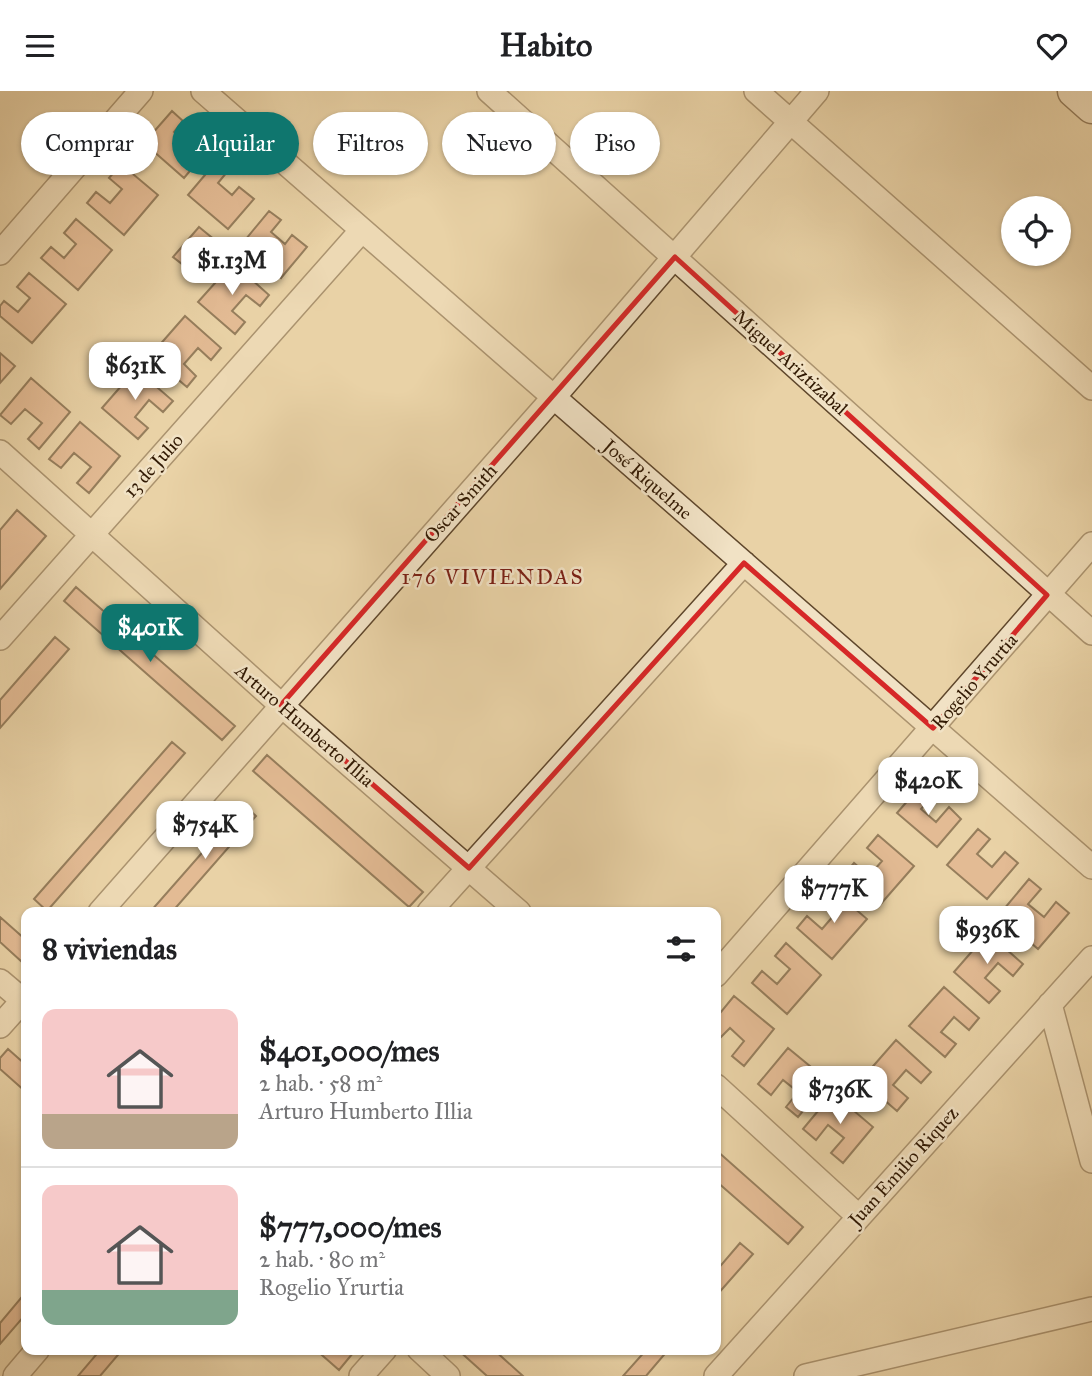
<!DOCTYPE html>
<html lang="es">
<head>
<meta charset="utf-8">
<style>
  body { margin:0; font-family:"IM FELL Great Primer",serif; background:#f2f2f2; color:#202124; height:100vh; display:flex; flex-direction:column; font-size:26px; white-space:nowrap }
  * { box-sizing:border-box; margin:0 }
  p { font-size:23px; color:#757577 }
  .icon { flex:none; width:38px; height:38px; fill:none; stroke:currentColor; stroke-width:2; stroke-linecap:round; stroke-linejoin:round }
  .map { position:relative; flex:1; overflow:hidden }
  .panel { position:absolute; left:21px; top:816px; width:700px; height:448px; display:flex; flex-direction:column; background:#fff; border-radius:14px; box-shadow:0 2px 5px #0004 }
  .panel>* { flex:none }
  .banner { position:absolute; left:21px; top:21px; width:700px; height:63px; display:flex; gap:14px }
  .fabs { position:absolute; left:1001px; top:105px; display:grid; gap:14px }
  .fabs a { display:grid; place-items:center; width:70px; height:70px; border-radius:50%; background:#fff; box-shadow:0 2px 5px #0004; font-size:35px }
  .price { position:absolute; translate:-50% -60px; padding:0 16px; border-radius:14px; background:#fff; color:#222; font-size:23px; line-height:46px; filter:drop-shadow(0 2px 4px #0008) }
  .price::after { content:''; position:absolute; left:50%; top:42px; width:21px; height:16px; margin-left:-10px; background:inherit; clip-path:polygon(0 0,100% 0,50% 100%) }
  .price.on { background:#0f766e; color:#fff }
  ul { padding:0; list-style:none }
  li { display:flex; align-items:center; gap:21px; height:175px; padding:0 21px }
  li+li { border-top:2px solid #e0e0e0 }
  li span { display:grid; place-items:center; flex:none; width:196px; height:140px; border-radius:14px; color:#555 }
  li>.icon { margin-inline-start:auto }
  span .icon { width:84px; height:84px; fill:#fffc; stroke-width:1 }
  li b { font-size:30px }
  h2 { display:flex; justify-content:space-between; align-items:center; height:84px; padding:0 21px; font-size:30px }
  .tag { padding:0 24px; border-radius:32px; background:#fff; box-shadow:0 2px 5px #0004; font-size:24px; line-height:63px }
  .tag.on { background:#0f766e; color:#fff }
  header { display:flex; justify-content:space-between; align-items:center; height:91px; padding:0 21px; background:#fff; font-size:32px; font-weight:700 }
  .map>svg:first-child { display:block }
</style>
</head>
<body>
<header><svg class="icon" aria-label="menu" viewBox="0 0 24 24"><path d="M4 6h16M4 12h16M4 18h16"/></svg>Habito<svg class="icon" aria-label="heart" viewBox="0 0 24 24"><path d="M12 20l-8-8c-3-5 5-10 8-4 3-6 11-1 8 4z"/></svg></header>
<div class="map">
<svg width="1092" height="1285" viewBox="0 0 1092 1285">
  <rect width="100%" height="100%" fill="#e9d2a6"/>
  <filter id="stains"><feTurbulence type="fractalNoise" baseFrequency=".00286" numOctaves="4"/><feColorMatrix values="0 0 0 0 .2 0 0 0 0 .09 0 0 0 0 .02 0 0 0 .5 -.17"/></filter>
  <radialGradient id="worn" r=".72"><stop offset=".6" stop-color="#630" stop-opacity="0"/><stop offset="1" stop-color="#630" stop-opacity=".3"/></radialGradient>
  <path fill="#dc9f7e" stroke="#311903" stroke-width="2" d="M172 20 183 30 174 41 188 53 195 45 209 57 184 87 144 52Z
    M216 71 227 81 218 92 232 104 239 96 254 108 228 138 188 104Z
    M121 73 158 104 124 144 87 112 96 101 110 112 122 98 109 87Z
    M269 120 281 129 271 141 285 153 292 144 307 156 281 187 241 154Z
    M76 128 112 159 78 199 41 167 51 156 64 167 76 153 64 142Z
    M199 136 216 150 191 180 173 166Z
    M233 172 269 204 260 215 246 204 232 220 245 231 235 243 198 211Z
    M29 182 66 213 32 252 0 225V215L4 210 18 221 30 207 17 196Z
    M185 225 221 257 211 269 198 257 184 273 196 285 187 296 150 265Z
    M0 262 15 275 0 292Z
    M136 278 173 310 163 321 149 309 135 326 148 337 138 348 102 317Z
    M31 287 70 321 39 358 28 348 42 332 25 318 11 333 0 324Z
    M80 331 120 365 89 402 77 392 91 376 74 362 61 377 49 368Z
    M17 419 46 445 0 498V439Z
    M76 496 235 635 222 649 64 510Z
    M55 546 69 558 0 637V609Z
    M172 651 185 662 47 820 34 808Z
    M267 664 423 801 409 816 253 680Z
    M922 693 934 704 921 718 936 731 949 716 961 728 937 756 897 722Z
    M244 714 256 725 172 821H150Z
    M978 738 990 748 977 763 992 776 1005 761 1018 772 987 808 947 774Z
    M878 744 914 775 879 815 844 784 854 772 869 785 882 770 867 757Z
    M1029 788 1041 798 1028 813 1044 826 1056 811 1069 822 1038 858 999 824Z
    M831 797 867 828 832 868 797 837 807 825 822 838 835 823 820 810Z
    M0 826 26 849V866L22 871 0 851Z
    M988 842 1023 873 1013 885 998 872 985 887 1000 900 989 912 954 881Z
    M786 852 821 884 787 923 752 892 762 880 777 893 790 878 775 865Z
    M944 896 979 927 969 939 954 926 941 941 956 953 945 966 909 935Z
    M734 905 774 938 744 975 732 965 744 950 730 937 716 951V927Z
    M896 949 931 981 921 992 906 979 893 994 908 1007 897 1020 861 989Z
    M788 957 828 990 798 1026 786 1016 798 1001 783 989 771 1004 758 993Z
    M8 958 26 974V1001L0 978V967Z
    M833 1002 873 1036 843 1072 831 1062 844 1047 828 1034 816 1049 803 1038Z
    M716 1059 803 1136 788 1153 716 1090Z
    M740 1152 753 1163 716 1205V1180Z
    M26 1201V1223L0 1253V1232Z
    M101 1258H123L100 1285H78Z
    M315 1258H349L353 1262 339 1279Z
    M457 1258H493L523 1285H487Z
    M647 1258H669L646 1285H623Z"/>
  <g fill="none" stroke-linecap="round" stroke-linejoin="round">
    <defs>
      <path id="minor" d="M203 0 1092 776
        M489 0 1092 542
        M756 0 1092 297
        M0 162 141 0
        M0 361 281 614 519 821
        M0 547 362 139
        M100 821 554 306 817 0
        M429 821 744 472
        M716 884 1092 453
        M0 890 26 912
        M1050 913 1092 1070
        M0 935 26 906
        M716 995 858 1125
        M419 1258 448 1285
        M15 1285 38 1258
        M361 1285 385 1258
        M716 1285 1092 867
        M806 1285 1092 1218"/>
      <path id="secondary" d="M1074 0 1092 16"/>
    </defs>
    <use href="#minor" stroke="#5f472c" stroke-width="26"/>
    <use href="#secondary" stroke="#311903" stroke-width="35"/>
    <use href="#minor" stroke="#f1e2c5" stroke-width="23"/>
    <use href="#secondary" stroke="#f1e2c5" stroke-width="32"/>
  </g>
  <path d="M0 0H1092V1285H0ZM675 166 1047 504 933 637 744 472 469 777 281 614Z" fill="#e9d2a6" fill-opacity=".55" fill-rule="evenodd"/>
  <path fill="none" stroke="#d62828" stroke-width="5" stroke-linejoin="round" d="M675 166 1047 504 933 637 744 472 469 777 281 614Z"/>
  <g text-anchor="middle" stroke-width="5" stroke-linejoin="round" paint-order="stroke">
    <g font-size="19" fill="#311903" stroke="#f1e2c5">
      <text transform="translate(791 271) rotate(42)" y="7">Miguel Ariztizabal</text>
      <text transform="translate(153 374) rotate(-48)" y="7">13 de Julio</text>
      <text transform="translate(648 388) rotate(41)" y="7">José Riquelme</text>
      <text transform="translate(460 412) rotate(-48)" y="7">Oscar Smith</text>
      <text transform="translate(974 590) rotate(-49)" y="7">Rogelio Yrurtia</text>
      <text transform="translate(305 634) rotate(41)" y="7">Arturo Humberto Illia</text>
      <text transform="translate(903 1075) rotate(-48)" y="7">Juan Emilio Riquez</text>
    </g>
    <g font-size="21" letter-spacing="2" fill="#7a1f14" stroke="#f1e2c5">
      <text x="493" y="493">176 VIVIENDAS</text>
    </g>
  </g>
  <rect width="100%" height="100%" filter="url(#stains)"/>
  <rect width="100%" height="100%" fill="url(#worn)"/>
</svg>
<div class="fabs">
<a><svg class="icon" aria-label="locate" viewBox="0 0 24 24"><circle cx="12" cy="12" r="6"/><path d="M12 2v4M12 18v4M2 12h4M18 12h4"/></svg></a>
</div>
<b class="price" style="left:232px;top:206px">$1.13M</b>
<b class="price" style="left:135px;top:311px">$631K</b>
<b class="price on" style="left:150px;top:573px">$401K</b>
<b class="price" style="left:928px;top:726px">$420K</b>
<b class="price" style="left:205px;top:770px">$754K</b>
<b class="price" style="left:834px;top:834px">$777K</b>
<b class="price" style="left:987px;top:875px">$936K</b>
<b class="price" style="left:840px;top:1035px">$736K</b>
<div class="banner">
<a class="tag">Comprar</a>
<a class="tag on">Alquilar</a>
<a class="tag">Filtros</a>
<a class="tag">Nuevo</a>
<a class="tag">Piso</a>
</div>
<section class="panel">
<h2>8 viviendas<svg class="icon" aria-label="filters" viewBox="0 0 24 24"><path d="M4 7h16M4 17h16"/><circle cx="9" cy="7" r="2"/><circle cx="15" cy="17" r="2"/></svg></h2>
<ul>
<li><span style="background:linear-gradient(#f6c9c9 75%,#b9a48a 0)"><svg class="icon" aria-label="home" viewBox="0 0 24 24"><path d="M3 11l9-7 9 7M6 9v11h12V9"/></svg></span><div><b>$401,000/mes</b><p>2 hab. · 58 m²</p><p>Arturo Humberto Illia</p></div></li>
<li><span style="background:linear-gradient(#f6c9c9 75%,#7fa58c 0)"><svg class="icon" aria-label="home" viewBox="0 0 24 24"><path d="M3 11l9-7 9 7M6 9v11h12V9"/></svg></span><div><b>$777,000/mes</b><p>2 hab. · 80 m²</p><p>Rogelio Yrurtia</p></div></li>
</ul>
</section>
</div>
</body>
</html>
